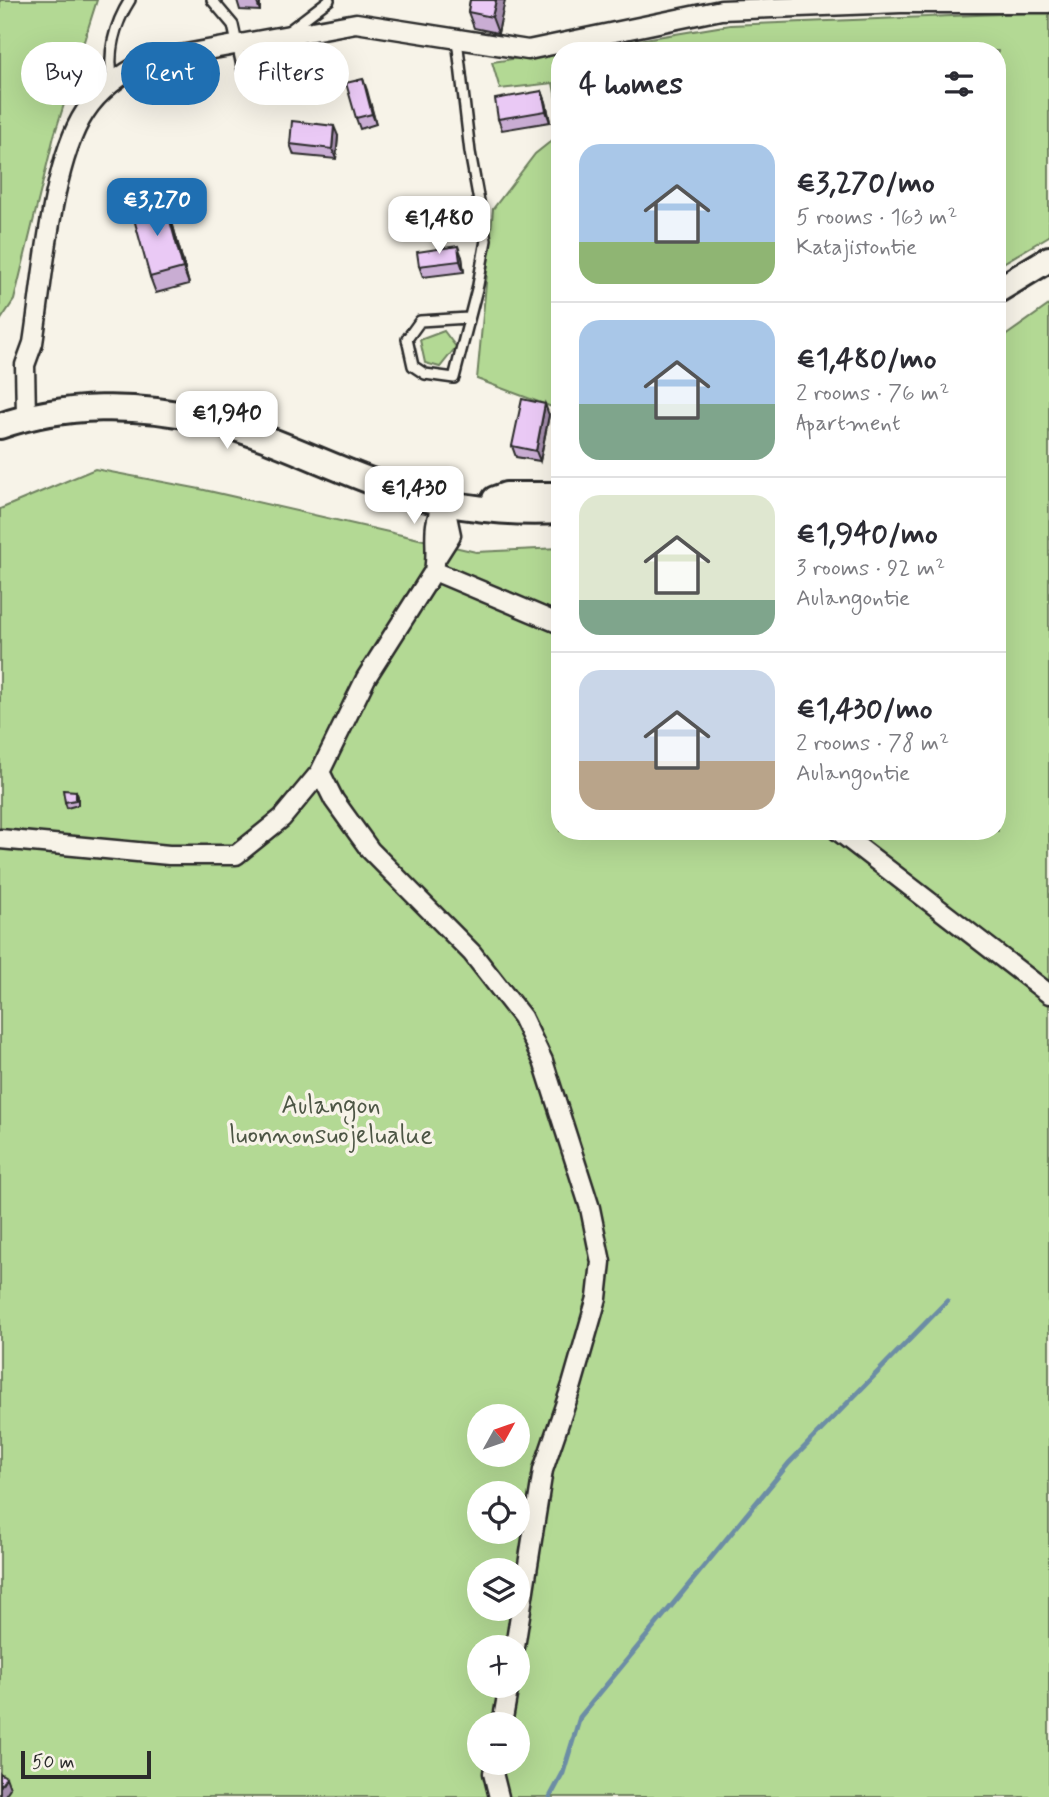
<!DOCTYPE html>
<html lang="en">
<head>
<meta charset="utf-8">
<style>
  body { margin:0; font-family:Mynerve,sans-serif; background:#f7f7f7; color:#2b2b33; height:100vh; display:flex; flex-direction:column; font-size:26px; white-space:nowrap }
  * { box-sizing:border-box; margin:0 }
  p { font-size:23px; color:#7c7c81 }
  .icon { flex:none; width:38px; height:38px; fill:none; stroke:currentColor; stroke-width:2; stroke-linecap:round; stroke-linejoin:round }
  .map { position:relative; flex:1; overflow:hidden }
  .side { position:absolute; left:551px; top:42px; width:455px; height:798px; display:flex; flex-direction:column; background:#fff; border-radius:28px; box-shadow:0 7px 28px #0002 }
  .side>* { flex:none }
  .hud { position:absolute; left:21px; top:42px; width:425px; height:63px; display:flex; gap:14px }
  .needle { width:46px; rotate:50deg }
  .buttons { position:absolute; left:467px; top:1404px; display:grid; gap:14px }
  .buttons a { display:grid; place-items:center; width:63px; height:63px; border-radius:50%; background:#fff; box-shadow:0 7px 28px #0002; font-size:35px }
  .scale { position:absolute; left:21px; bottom:18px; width:130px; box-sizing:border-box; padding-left:7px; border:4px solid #2b2b2b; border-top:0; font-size:19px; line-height:24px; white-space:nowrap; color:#2b2b2b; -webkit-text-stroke:5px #f7f3e8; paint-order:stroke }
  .price { position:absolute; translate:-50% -60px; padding:0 16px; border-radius:14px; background:#fff; color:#222; font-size:23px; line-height:46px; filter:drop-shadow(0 2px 4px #0008) }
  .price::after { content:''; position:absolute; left:50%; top:42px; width:21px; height:16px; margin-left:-10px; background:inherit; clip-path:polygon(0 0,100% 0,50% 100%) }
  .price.on { background:#1f6fb2; color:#fff }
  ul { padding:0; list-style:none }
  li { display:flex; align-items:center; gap:21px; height:175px; padding:0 28px }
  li+li { border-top:2px solid #e1e1e2 }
  li span { display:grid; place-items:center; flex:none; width:196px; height:140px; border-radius:21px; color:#555 }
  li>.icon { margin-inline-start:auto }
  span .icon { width:84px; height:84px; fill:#fffc; stroke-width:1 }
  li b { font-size:30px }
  h2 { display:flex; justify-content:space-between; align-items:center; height:84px; padding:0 28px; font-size:30px }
  .pill { padding:0 24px; border-radius:32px; background:#fff; box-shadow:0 7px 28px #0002; font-size:24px; line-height:63px }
  .pill.on { background:#1f6fb2; color:#fff }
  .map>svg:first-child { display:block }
</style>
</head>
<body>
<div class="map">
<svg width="1049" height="1797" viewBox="0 0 1049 1797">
  <rect width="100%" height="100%" fill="#f7f3e8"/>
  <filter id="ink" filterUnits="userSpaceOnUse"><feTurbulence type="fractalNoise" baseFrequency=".0143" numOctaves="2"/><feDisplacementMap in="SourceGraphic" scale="14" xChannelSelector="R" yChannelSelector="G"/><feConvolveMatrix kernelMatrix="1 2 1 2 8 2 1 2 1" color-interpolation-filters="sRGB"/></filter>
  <g filter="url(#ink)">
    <path fill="#b3d994" stroke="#6f8260" stroke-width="2" fill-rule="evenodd" d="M0 0H97L54 136 14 300 0 321Z
      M1049 12V236L998 266V51H572L730 25Z
      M560 52V119L553 83 500 89 492 62Z
      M560 134V410L477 379 493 209 535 154Z
      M1049 305V1797H0V509L95 469 200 489 476 552 560 548V831H998V341ZM480 1416H518V1454H480ZM480 1493H518V1531H480ZM480 1570H518V1608H480ZM480 1647H518V1685H480ZM480 1724H518V1762H480Z
      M444 331 456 347 440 367 425 363 420 340Z"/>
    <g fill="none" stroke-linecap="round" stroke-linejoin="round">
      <path stroke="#6c8da5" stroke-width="5" d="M550 1797 563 1773 580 1717 789 1463 947 1301"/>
      <defs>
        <path id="lane" d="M212 0 233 25 245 80
          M287 32 329 0
          M457 39 470 152 486 240 478 285 454 378 425 374 413 366 407 339 420 321 468 318
          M113 82C107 54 114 25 130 0"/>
        <path id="street" d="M26 416 25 365 33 343C43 280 51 163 85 112 100 89 123 73 147 61L356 23 528 50 721 10 901 3H1049
          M437 557 451 535 444 502
          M434 571 560 624
          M320 772 366 678 434 571C439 544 429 529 444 502
          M838 831 1049 994
          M0 839 169 855H236L282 818 320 772 334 800 370 850 472 953 522 1017 543 1061 590 1208 601 1262 597 1298 572 1385 543 1470 515 1647
          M502 1724 509 1685
          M495 1762 493 1773 499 1797"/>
        <path id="secondary" d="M998 290 1049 259
          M0 426C64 403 138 404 204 419 274 436 339 473 408 494 455 508 511 514 560 511
          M495 499 506 495H560"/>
      </defs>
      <use href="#lane" stroke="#2b2b2b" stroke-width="14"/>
      <use href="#street" stroke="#2b2b2b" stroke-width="23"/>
      <use href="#secondary" stroke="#2b2b2b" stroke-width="30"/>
      <use href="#lane" stroke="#f7f3e8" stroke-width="9"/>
      <use href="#street" stroke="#f7f3e8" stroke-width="18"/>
      <use href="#secondary" stroke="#f7f3e8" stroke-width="24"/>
    </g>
    <path fill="#c9add3" stroke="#2b2b2b" stroke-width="2" d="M237 0H260V11L240 10Z
      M470 0H505L498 33 474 28 468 12Z
      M363 79 376 124 360 129 356 118Z
      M542 91 546 102 550 122 502 130 498 119Z
      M338 136 336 159 294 155 290 144Z
      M170 215 189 284 156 293 150 277Z
      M462 257 464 272 423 277 419 266Z
      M549 415 540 461 516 457 512 446Z
      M76 791 78 796V805L67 808 65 802Z"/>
    <path fill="#a48dac" stroke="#2b2b2b" stroke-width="2" d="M256 0H260V11Z
      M496 0H505L498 33 492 17Z
      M363 79 367 90 376 124 372 114Z
      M542 91 546 102 550 122 546 111Z
      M334 126 338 136 336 159 332 149Z
      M164 199 170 215 189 284 183 268Z
      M458 246 462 257 464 272 460 261Z
      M545 404 549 415 540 461 536 451Z
      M6 1777 10 1788 4 1797H0V1787Z"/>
    <path fill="#eac9f5" stroke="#2b2b2b" stroke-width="2" d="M470 0H496L492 17 468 12Z
      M363 79 372 114 356 118 346 83Z
      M542 91 546 111 498 119 495 99Z
      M292 121 334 126 332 149 290 144Z
      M164 199 183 268 150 277 131 208Z
      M458 246 460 261 419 266 417 252Z
      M522 399 545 404 536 451 512 446Z
      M63 790 76 791V800L65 802Z
      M0 1773 6 1777 0 1787Z"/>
  </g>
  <g text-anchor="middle" stroke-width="7" stroke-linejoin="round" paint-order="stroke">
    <g font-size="26" fill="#4d5645" stroke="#f7f3e8">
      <text x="331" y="1113">Aulangon<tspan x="331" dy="30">luonnonsuojelualue</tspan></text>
    </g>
  </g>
</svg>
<div class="buttons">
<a><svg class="needle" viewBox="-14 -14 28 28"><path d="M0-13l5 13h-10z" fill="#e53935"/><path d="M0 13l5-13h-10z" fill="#7c7c81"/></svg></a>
<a><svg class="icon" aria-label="locate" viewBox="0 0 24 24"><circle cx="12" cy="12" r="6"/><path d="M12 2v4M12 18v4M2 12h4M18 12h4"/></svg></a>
<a><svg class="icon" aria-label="layers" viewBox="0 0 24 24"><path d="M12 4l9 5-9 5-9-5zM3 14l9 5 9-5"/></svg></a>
<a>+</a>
<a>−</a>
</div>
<div class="scale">50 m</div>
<b class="price on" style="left:157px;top:238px">€3,270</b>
<b class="price" style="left:439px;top:256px">€1,480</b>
<b class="price" style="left:227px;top:451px">€1,940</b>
<b class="price" style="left:414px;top:526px">€1,430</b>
<div class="hud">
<a class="pill">Buy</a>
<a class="pill on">Rent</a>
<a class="pill">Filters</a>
</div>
<section class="side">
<h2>4 homes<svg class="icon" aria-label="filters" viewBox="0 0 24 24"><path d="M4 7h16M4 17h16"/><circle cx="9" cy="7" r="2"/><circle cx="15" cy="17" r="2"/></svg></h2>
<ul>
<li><span style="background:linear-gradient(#a9c7e8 70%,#8fb573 0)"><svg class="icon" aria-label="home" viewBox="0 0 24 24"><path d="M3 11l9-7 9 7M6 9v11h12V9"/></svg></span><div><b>€3,270/mo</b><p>5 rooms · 163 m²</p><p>Katajistontie</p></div></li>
<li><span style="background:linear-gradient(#a9c7e8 60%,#7fa58c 0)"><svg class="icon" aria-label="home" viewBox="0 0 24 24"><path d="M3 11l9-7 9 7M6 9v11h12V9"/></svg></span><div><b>€1,480/mo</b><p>2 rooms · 76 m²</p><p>Apartment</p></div></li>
<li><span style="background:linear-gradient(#dfe7d0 75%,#7fa58c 0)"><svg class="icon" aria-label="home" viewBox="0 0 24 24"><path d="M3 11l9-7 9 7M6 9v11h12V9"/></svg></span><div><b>€1,940/mo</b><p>3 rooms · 92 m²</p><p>Aulangontie</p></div></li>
<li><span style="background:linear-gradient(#c9d6e8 65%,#b9a48a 0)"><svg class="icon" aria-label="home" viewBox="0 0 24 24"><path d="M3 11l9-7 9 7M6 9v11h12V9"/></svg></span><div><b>€1,430/mo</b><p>2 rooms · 78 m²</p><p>Aulangontie</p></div></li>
</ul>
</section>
</div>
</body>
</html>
